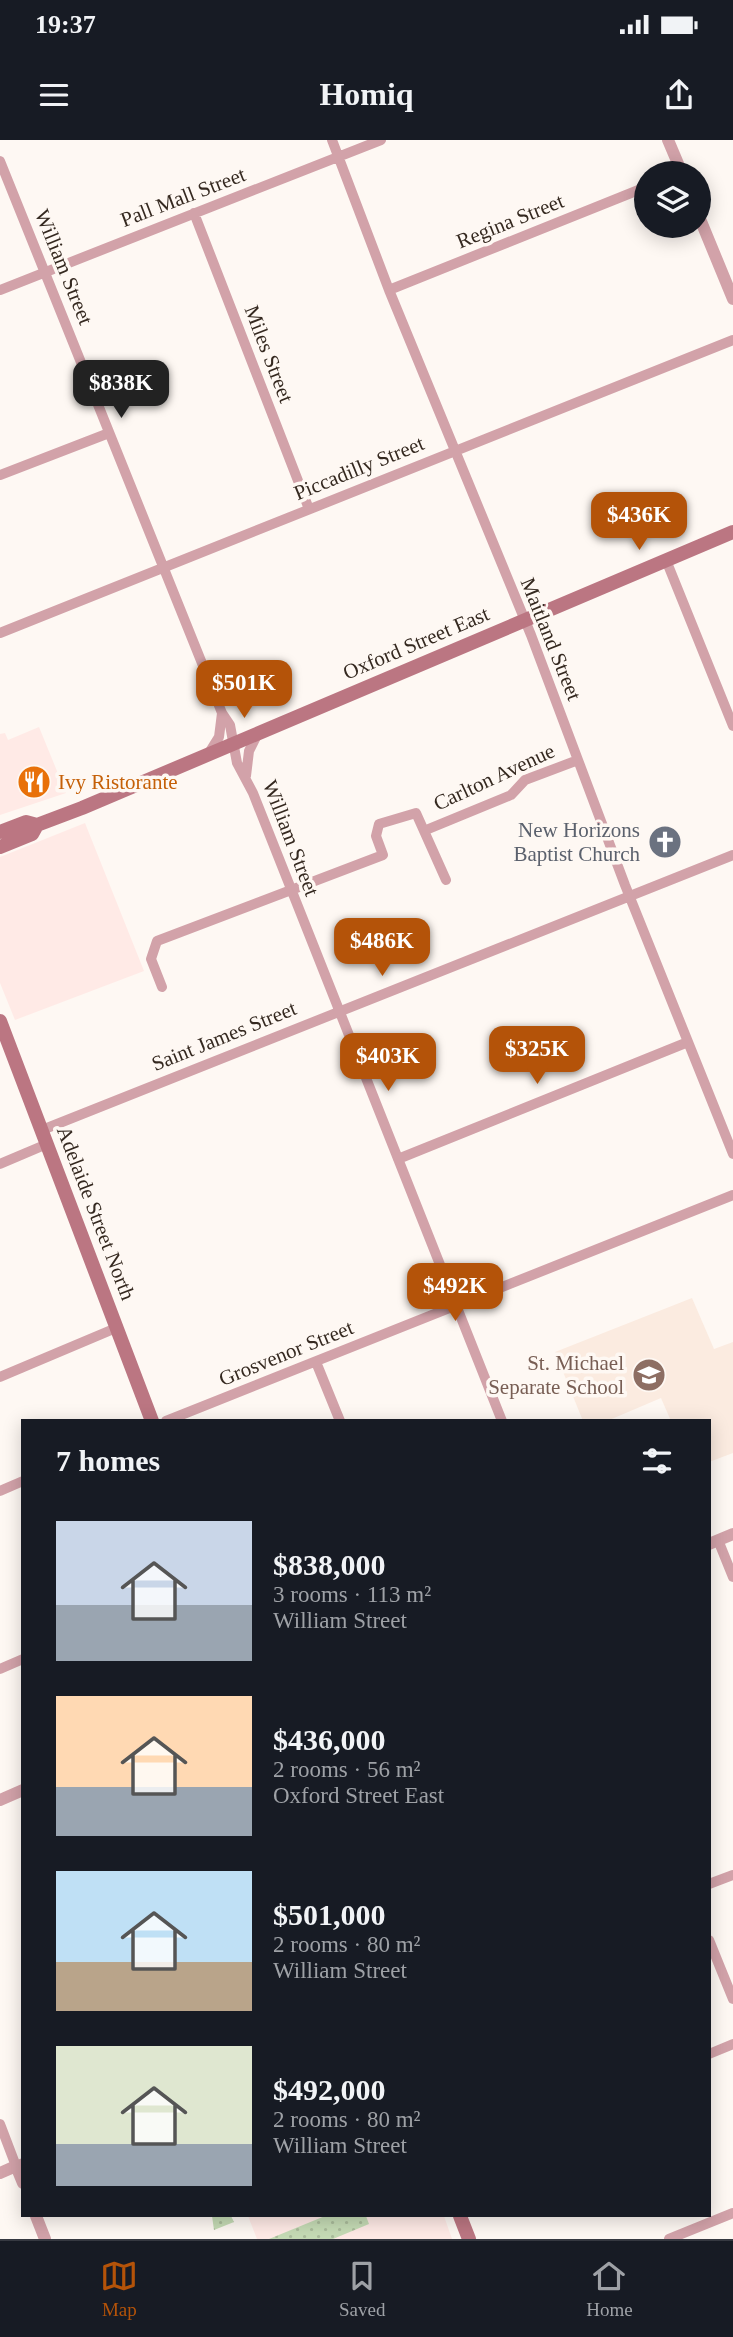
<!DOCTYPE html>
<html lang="en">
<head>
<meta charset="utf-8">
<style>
  body { margin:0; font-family:Georgia,serif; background:#242831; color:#f1f3f6; height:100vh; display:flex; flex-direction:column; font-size:26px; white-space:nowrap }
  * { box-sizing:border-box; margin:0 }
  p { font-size:23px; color:#9ea1a6 }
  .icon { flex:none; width:38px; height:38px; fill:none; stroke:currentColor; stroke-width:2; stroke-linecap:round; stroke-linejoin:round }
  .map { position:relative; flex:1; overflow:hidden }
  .details { position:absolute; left:21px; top:1279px; width:690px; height:798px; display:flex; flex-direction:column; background:#171b24; border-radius:0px; box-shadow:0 4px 18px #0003 }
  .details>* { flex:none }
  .controls { position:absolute; left:634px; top:21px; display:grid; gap:14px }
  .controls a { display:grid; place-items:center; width:77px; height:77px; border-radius:50%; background:#171b24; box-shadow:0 4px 18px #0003; font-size:35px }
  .price { position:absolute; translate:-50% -60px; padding:0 16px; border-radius:14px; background:#b45309; color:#fff; font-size:23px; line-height:46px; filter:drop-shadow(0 2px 4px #0008) }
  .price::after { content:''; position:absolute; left:50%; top:42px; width:21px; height:16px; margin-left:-10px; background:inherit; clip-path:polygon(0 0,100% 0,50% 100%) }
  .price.on { background:#222; color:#fff }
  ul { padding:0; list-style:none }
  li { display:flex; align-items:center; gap:21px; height:175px; padding:0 35px }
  li span { display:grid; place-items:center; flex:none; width:196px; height:140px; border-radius:0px; color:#555 }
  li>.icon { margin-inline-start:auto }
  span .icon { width:84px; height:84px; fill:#fffc; stroke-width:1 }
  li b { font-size:30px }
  h2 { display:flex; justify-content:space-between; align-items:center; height:84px; padding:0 35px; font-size:30px }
  .status { display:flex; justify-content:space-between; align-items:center; height:49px; padding:0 35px; background:#171b24; direction:ltr }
  .status svg { height:19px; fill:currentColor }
  header { display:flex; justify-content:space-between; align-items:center; height:91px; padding:0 35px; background:#171b24; font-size:32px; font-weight:600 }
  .menu { display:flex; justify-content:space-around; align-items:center; height:98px; border-top:2px solid #363941; background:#171b24; font-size:19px; color:#9ea1a6 }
  .menu a { display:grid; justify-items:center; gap:4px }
  .menu .on { color:#b45309 }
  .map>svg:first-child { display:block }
</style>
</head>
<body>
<div class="status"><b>19:37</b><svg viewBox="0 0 49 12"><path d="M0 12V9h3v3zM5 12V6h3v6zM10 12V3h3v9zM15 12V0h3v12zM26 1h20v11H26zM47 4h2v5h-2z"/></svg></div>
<header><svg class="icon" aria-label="menu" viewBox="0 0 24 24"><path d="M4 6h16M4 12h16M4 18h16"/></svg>Homiq<svg class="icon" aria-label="share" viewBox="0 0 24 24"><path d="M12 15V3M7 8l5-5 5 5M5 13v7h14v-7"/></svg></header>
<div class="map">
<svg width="733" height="2099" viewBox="0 0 733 2099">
  <defs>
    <pattern id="green-dots" width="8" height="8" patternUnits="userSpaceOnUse" patternTransform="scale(1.75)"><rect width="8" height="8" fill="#c5dbb5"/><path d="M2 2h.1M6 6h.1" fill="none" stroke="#aabc9b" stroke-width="1.8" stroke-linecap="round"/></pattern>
  </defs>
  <rect width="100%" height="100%" fill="#fef8f3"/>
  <path fill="#ffeae6" d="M39 587 66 653 0 675V594L5 593 8 600Z
    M85 683 144 831 15 880 0 843V717Z
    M248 2076H444L452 2099H257Z"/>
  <path fill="#fbebe0" d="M692 1158 714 1209 733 1202V1313L709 1322V1281H671L661 1258 607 1281H583L555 1212Z"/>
  <path fill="url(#green-dots)" d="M212 2076H231L234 2082 214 2090Z
    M325 2076H366L369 2084 333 2099H269Z"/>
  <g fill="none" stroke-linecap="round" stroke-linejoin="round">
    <path stroke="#d2a2a9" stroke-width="10" d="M332 0 389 150 531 495 625 745 733 1014
      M0 21 222 573 230 585 237 623 253 653 502 1281
      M194 73 309 369
      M0 150 381 0
      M389 150 646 47
      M0 335 109 293
      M666 420 733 586
      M0 493 733 200
      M209 613 219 597 222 573
      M246 636 249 611 258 593
      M426 690 511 655 525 640 578 620
      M162 847 151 819 157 801 383 715 376 696 379 684 416 673 446 740
      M42 990 733 715
      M398 1019 688 902
      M0 1024 47 1004
      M316 1222 340 1281
      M0 1237 116 1188
      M166 1281 733 1055
      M0 1351 23 1341
      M718 1400 733 1437
      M0 1529 23 1519
      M709 1744 733 1735
      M709 1800 733 1859
      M709 1914 733 1904
      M0 1984 16 2026 23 2023
      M669 2099 733 2073"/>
    <path stroke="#d2a2a9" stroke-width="12" d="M668 0 682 33
      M698 74 733 159
      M709 1404 733 1394
      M0 1660 23 1650
      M0 2033 16 2026 23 2043
      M36 2076 45 2099"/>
    <path stroke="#bb7682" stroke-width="14" d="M0 692 26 682 37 685 82 668 733 392
      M0 707 32 694 37 685
      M0 881 152 1281
      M460 2076 469 2099"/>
  </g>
  <defs>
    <symbol id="restaurant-disc" viewBox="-11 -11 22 22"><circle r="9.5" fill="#e8710a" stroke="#fef8f3"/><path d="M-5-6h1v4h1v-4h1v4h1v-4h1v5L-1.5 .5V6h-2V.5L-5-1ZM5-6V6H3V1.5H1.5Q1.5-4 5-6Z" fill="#fff"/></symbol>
    <symbol id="church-disc" viewBox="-11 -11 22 22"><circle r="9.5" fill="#6b7280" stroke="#fef8f3"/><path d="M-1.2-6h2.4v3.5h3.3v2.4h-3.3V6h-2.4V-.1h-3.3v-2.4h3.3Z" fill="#fff"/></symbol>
    <symbol id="school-disc" viewBox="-11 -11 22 22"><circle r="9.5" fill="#8d6e63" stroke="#fef8f3"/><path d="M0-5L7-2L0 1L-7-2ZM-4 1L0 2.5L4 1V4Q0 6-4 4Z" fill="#fff"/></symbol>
  </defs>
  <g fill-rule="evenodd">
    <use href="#restaurant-disc" x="15" y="623" width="38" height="38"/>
    <use href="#church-disc" x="646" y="683" width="38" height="38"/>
    <use href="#school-disc" x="630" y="1216" width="38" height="38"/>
  </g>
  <g text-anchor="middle" stroke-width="7" stroke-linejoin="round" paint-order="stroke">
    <g font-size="21" fill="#352920" stroke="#fef8f3">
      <text transform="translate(183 57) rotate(-21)" y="7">Pall Mall Street</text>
      <text transform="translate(510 81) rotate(-22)" y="7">Regina Street</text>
      <text transform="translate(64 127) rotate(68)" y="7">William Street</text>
      <text transform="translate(269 214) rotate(69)" y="7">Miles Street</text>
      <text transform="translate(359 328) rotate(-22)" y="7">Piccadilly Street</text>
      <text transform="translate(551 499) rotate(68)" y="7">Maitland Street</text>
      <text transform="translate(416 503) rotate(-23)" y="7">Oxford Street East</text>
      <text transform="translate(494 637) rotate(-25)" y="7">Carlton Avenue</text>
      <text transform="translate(291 698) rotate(69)" y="7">William Street</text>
      <text transform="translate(224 896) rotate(-22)" y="7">Saint James Street</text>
      <text transform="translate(96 1073) rotate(69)" y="7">Adelaide Street North</text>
      <text transform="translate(286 1213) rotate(-22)" y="7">Grosvenor Street</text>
    </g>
    <g font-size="21" fill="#c56008" stroke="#fef8f3" text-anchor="start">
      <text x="58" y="649">Ivy Ristorante</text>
    </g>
    <g font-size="21" fill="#5b616d" stroke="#fef8f3" text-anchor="end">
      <text x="640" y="697">New Horizons<tspan x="640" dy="24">Baptist Church</tspan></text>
    </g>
    <g font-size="21" fill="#785e54" stroke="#fef8f3" text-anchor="end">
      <text x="624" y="1230">St. Michael<tspan x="624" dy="24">Separate School</tspan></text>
    </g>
  </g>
</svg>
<div class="controls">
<a><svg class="icon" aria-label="layers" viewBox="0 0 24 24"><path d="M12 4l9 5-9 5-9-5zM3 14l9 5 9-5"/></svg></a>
</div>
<b class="price on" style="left:121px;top:280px">$838K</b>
<b class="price" style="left:639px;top:412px">$436K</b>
<b class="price" style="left:244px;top:580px">$501K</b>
<b class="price" style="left:382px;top:838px">$486K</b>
<b class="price" style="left:537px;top:946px">$325K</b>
<b class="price" style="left:388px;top:953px">$403K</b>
<b class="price" style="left:455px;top:1183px">$492K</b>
<section class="details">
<h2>7 homes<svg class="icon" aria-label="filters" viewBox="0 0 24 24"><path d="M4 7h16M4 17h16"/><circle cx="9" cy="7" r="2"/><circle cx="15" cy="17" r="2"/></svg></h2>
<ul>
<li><span style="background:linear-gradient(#c9d6e8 60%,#9aa5b1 0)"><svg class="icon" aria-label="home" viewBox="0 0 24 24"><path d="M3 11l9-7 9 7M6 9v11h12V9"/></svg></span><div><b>$838,000</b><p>3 rooms · 113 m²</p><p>William Street</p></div></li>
<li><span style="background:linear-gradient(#ffd9b3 65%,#9aa5b1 0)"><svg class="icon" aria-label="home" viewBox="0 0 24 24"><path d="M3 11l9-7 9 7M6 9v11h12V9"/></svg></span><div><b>$436,000</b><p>2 rooms · 56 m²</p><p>Oxford Street East</p></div></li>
<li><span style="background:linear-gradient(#bfe0f5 65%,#b9a48a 0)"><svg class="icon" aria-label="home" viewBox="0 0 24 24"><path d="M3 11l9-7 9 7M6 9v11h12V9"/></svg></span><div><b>$501,000</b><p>2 rooms · 80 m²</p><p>William Street</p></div></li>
<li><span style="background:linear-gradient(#dfe7d0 70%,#9aa5b1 0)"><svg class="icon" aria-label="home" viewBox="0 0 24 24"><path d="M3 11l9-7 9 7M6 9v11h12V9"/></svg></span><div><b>$492,000</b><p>2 rooms · 80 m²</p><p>William Street</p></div></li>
</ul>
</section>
</div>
<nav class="menu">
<a class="on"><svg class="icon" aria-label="map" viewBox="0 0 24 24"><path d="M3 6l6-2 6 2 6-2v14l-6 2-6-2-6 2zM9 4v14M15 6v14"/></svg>Map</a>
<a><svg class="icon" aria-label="saved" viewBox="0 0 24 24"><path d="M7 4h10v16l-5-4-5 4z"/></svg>Saved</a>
<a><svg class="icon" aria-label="home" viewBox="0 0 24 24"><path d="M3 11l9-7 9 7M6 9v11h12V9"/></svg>Home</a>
</nav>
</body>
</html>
